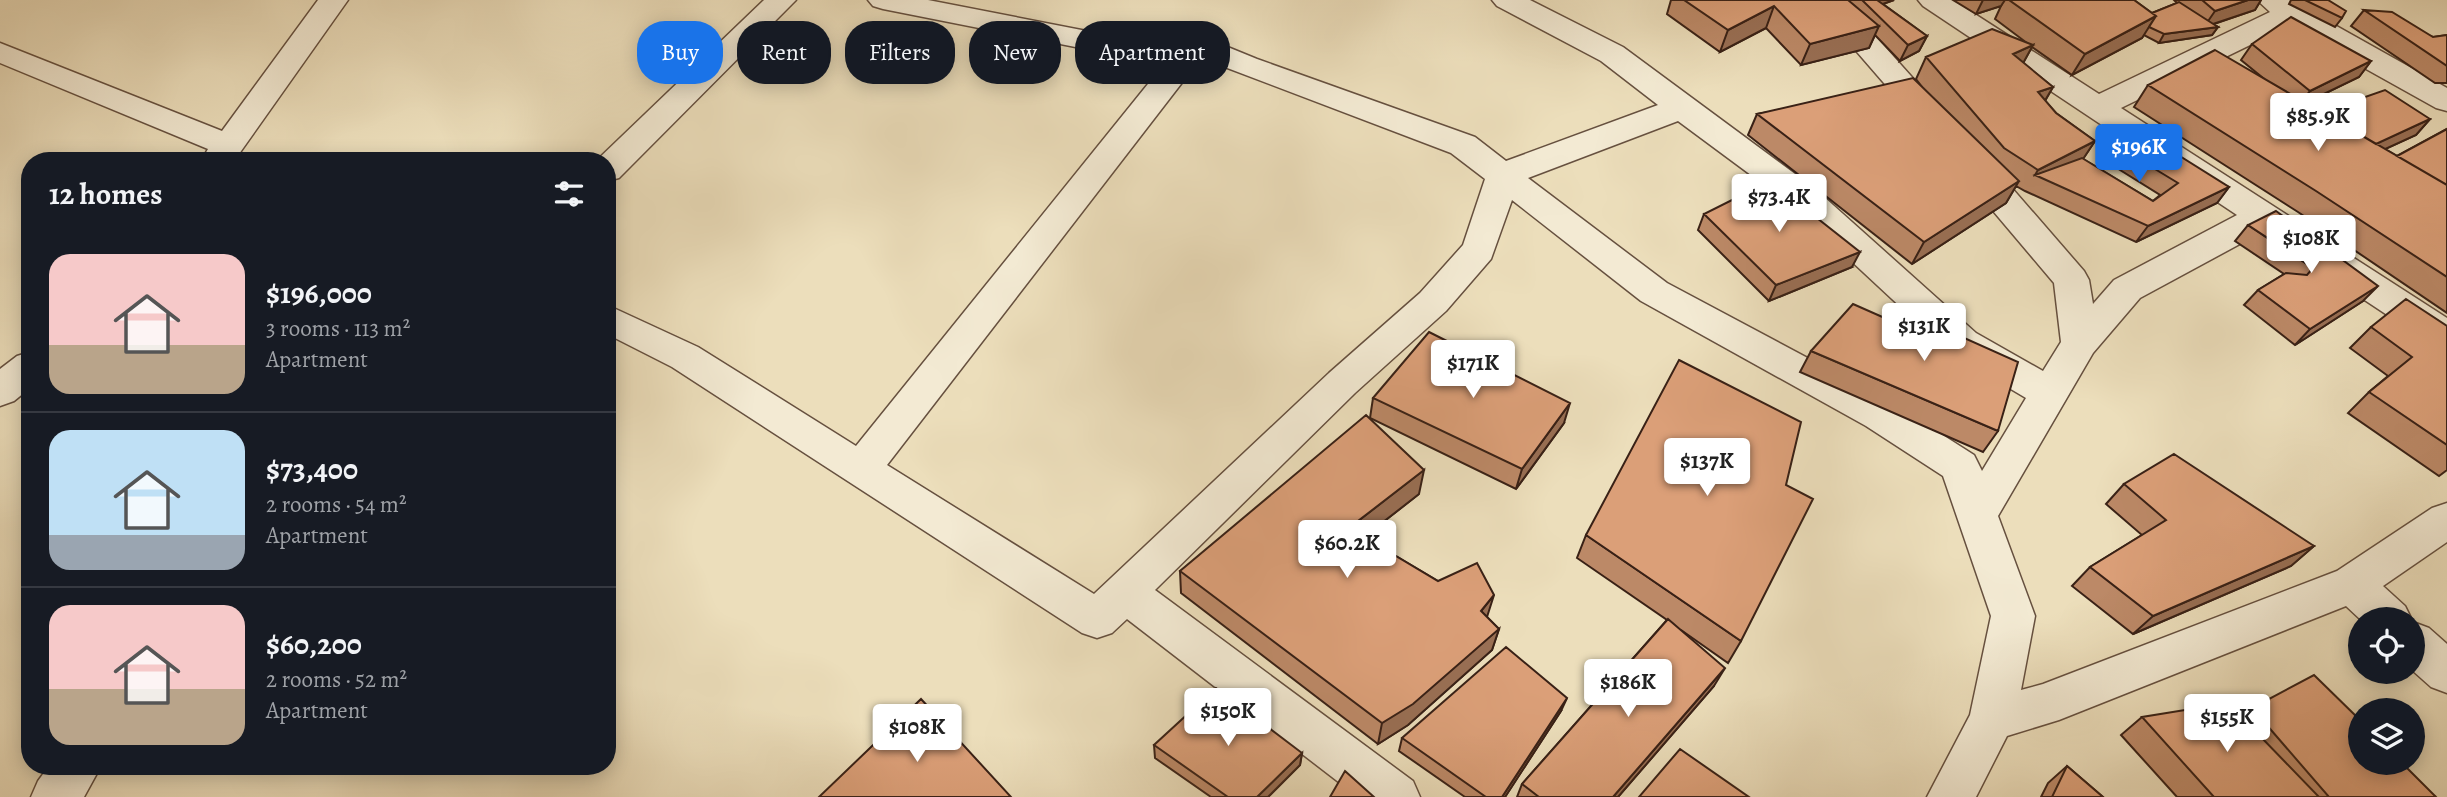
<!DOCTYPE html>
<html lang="en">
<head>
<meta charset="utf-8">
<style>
  body { margin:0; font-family:Alegreya,serif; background:#242831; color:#f1f3f6; height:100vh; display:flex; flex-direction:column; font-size:26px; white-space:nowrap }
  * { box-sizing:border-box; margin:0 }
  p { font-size:23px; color:#9ea1a6 }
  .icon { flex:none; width:38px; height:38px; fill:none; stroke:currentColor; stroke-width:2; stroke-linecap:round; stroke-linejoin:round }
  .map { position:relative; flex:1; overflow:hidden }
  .drawer { position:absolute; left:21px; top:152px; width:595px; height:623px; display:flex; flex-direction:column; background:#171b24; border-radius:28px; box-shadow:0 4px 18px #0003 }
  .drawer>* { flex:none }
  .guide { position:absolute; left:637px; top:21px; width:665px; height:63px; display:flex; gap:14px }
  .tools { position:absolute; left:2348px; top:607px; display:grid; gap:14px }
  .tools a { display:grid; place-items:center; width:77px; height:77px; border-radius:50%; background:#171b24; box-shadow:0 4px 18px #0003; font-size:35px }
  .price { position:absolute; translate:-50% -60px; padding:0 16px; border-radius:7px; background:#fff; color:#222; font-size:23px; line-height:46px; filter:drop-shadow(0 2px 4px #0008) }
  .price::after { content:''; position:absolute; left:50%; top:42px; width:21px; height:16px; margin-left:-10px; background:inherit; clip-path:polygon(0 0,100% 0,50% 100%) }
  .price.active { background:#1a73e8; color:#fff }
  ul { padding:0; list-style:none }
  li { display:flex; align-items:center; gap:21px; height:175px; padding:0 28px }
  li+li { border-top:2px solid #363941 }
  li span { display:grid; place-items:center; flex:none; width:196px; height:140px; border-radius:21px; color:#555 }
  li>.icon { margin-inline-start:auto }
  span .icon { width:84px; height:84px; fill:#fffc; stroke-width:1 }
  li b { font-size:30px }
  h2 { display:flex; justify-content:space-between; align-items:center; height:84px; padding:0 28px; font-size:30px }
  .tag { padding:0 24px; border-radius:28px; background:#171b24; box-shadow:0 4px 18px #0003; font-size:24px; line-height:63px }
  .tag.active { background:#1a73e8; color:#fff }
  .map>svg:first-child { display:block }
</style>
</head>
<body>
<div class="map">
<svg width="2447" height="797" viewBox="0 0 2447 797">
  <rect width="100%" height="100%" fill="#ecdebb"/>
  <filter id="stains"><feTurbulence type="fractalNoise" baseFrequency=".00286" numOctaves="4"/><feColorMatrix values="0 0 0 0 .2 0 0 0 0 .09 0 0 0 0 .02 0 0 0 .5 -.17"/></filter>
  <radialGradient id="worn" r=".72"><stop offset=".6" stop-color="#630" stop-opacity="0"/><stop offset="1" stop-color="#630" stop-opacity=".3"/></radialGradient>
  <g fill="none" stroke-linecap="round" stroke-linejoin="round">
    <defs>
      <path id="minor" d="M318 0H348L234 161H201L208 149 0 63V43L222 131Z
        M764 0H796L619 178 607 181V161H596Z
        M868 0H928L1133 40C1149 33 1163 23 1181 28L1257 59 1475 137 1506 161 1658 105 1601 61 1497 6 1492 0H1530L1623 47 1814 188 1976 333 2043 371 2061 342 2054 283 1961 173 1956 165 1961 157 1973 154 1985 157 2084 271 2089 280 2093 304 2114 280 2237 215 1923 6 1918 0H1953L2099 94 2270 12 2257 0H2290L2447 88V111L2436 108 2289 26 2121 108 2447 318V350L2434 346 2262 232 2140 298 2093 353 1998 516 2035 616 2021 690 2043 684 2337 571 2432 508 2447 503V542L2383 586 2405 606 2412 620H2361L2346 606 2059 720 2007 736 1976 797H1927L1970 715 1991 616 1943 476 1866 426 1641 301 1512 200 1491 259 1446 311 1355 393 1155 590 1413 781 1420 797H1358L1127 619 1112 633 1097 638 1082 633 672 367 607 334V305L698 347 856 446 1177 48 1171 45 1136 59 883 9 873 6ZM1201 58 1451 153 1485 179 1463 245 1420 293 1329 373 1094 594 887 465ZM1678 121 1790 204 1950 353 2026 398 1982 471 1974 455 1894 404 1667 283 1528 178Z
        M1812 0H1843L1944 113 1949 120 1944 127 1933 130 1922 127Z
        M30 352V388L14 401 0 406V369L17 356Z
        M2413 622 2429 628 2447 644V693L2431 687 2413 671Z
        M49 766H101L84 797H31L38 781Z"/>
    </defs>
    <use href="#minor" stroke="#66503f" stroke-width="3"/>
    <use href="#minor" fill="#f3ead3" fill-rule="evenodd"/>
  </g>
  <path fill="#bc8967" stroke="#392116" stroke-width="2" d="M1671 0H1894L1883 4 1927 36 1919 51 1900 61 1875 35 1869 48 1801 65 1766 28 1720 52 1667 14Z
    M1953 0H2134L2152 13 2177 3 2174 0H2261L2255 10 2214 24 2218 27 2212 35 2159 43 2144 35 2142 38 2072 75 2032 47 2023 63 2053 87 2045 101 2056 113 2095 141 2083 159 2153 201 2160 195 2112 165 2122 149 2229 187 2217 203 2136 242 2025 191 2016 186 2006 203 1912 264 1748 135 1757 114 1922 87 1916 79 1926 57 2027 43 1995 19 2001 6 1976 14Z
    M2291 0H2328L2342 18 2335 27 2289 4Z
    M2364 10 2433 37 2447 35V83H2435L2351 26Z
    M2252 44 2371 61 2359 77 2305 103 2322 112 2430 119 2416 135 2385 149 2397 156 2447 129V313L2298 212 2134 107 2148 85 2263 78 2241 60Z
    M1704 214 1852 267 1769 301 1698 230Z
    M2248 225 2363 301 2295 345 2244 305 2258 290 2284 274 2235 241Z
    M2447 326V470L2439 476 2348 413 2369 392 2388 376 2350 348 2371 327Z
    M1811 351 1998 431 1983 452 1800 372Z
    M1373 398 1564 423 1516 489 1370 418Z
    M2124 484 2314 546 2291 566 2133 634 2072 586 2090 567 2142 535 2106 504Z
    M1419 494 1364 537 1438 581 1487 617 1499 629 1492 650 1408 725 1378 744 1181 593 1180 571Z
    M1586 535 1741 641 1728 663 1681 630 1714 686 1618 797H1517L1522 784 1667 620 1577 558Z
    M2252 708 2436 797H2177L2121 735 2142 717 2241 716Z
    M1561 711 1505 797H1465L1399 751 1402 738Z
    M1154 745 1302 753 1300 765 1268 797H1211L1155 758Z
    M2067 766 2103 797H2041L2048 783Z"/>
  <path fill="#996f54" stroke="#392116" stroke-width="2" d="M1868 0H1894L1871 8Z
    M1983 0H2005L2001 6 1976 14Z
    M2248 0H2261L2255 10 2204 27 2215 11Z
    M1774 6 1766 28 1720 52 1728 30Z
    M2156 16 2142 38 2072 75 2085 54Z
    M1879 26 1869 48 1801 65 1810 44Z
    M2218 27 2212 35 2159 43 2164 34Z
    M1927 36 1919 51 1900 61 1908 45Z
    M2033 45 2021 67 2013 54Z
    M2371 61 2359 77 2297 107 2310 91Z
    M2053 87 2040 109 2038 92Z
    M2430 119 2416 135 2359 161 2372 145Z
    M2095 141 2081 162 2035 175 2038 170Z
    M2019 181 2006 203 1912 264 1924 242Z
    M2229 187 2217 203 2136 242 2148 226Z
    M1860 252 1852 267 1769 301 1776 285Z
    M2378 286 2363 301 2295 345 2310 329Z
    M1570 403 1564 423 1516 489 1522 469Z
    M1424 470 1419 494 1346 551 1349 528Z
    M2314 546 2291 566 2133 634 2153 616Z
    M1494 595 1487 617 1481 611Z
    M1499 629 1492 650 1408 725 1378 744 1382 723Z
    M1725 668 1714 686 1618 797H1613Z
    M1567 698 1561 711 1505 797H1502Z
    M1302 753 1300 765 1268 797H1257Z"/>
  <path fill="#db9f78" stroke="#392116" stroke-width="2" d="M1684 0H1848L1879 26 1810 44 1774 6 1728 30Z
    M1862 0H1877L1927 36 1908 45Z
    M2009 0H2134L2156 16 2085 54Z
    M2202 0H2248L2215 11Z
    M2305 0H2328L2346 11 2342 18Z
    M2179 2 2218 27 2164 34 2149 27 2156 16 2152 13Z
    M2364 10 2392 12 2433 37 2447 35V66Z
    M2291 17 2371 61 2310 91 2252 44Z
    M1992 29 2033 45 2013 54 2053 87 2038 92 2056 113 2095 141 2038 170 2004 148 1926 57Z
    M2215 50 2447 185V277L2316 191 2148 85Z
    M1913 78 2019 181 1924 242 1757 114Z
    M2385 90 2430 119 2376 144 2322 112Z
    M2447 129V185L2397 156Z
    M2151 138 2229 187 2148 226 2035 175 2082 158 2153 201 2178 183 2122 149Z
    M1770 181 1860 252 1776 285 1704 214Z
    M2276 211 2378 286 2310 329 2258 290 2286 273 2307 275 2313 268 2248 225Z
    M2406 299 2447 326V445L2369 392 2412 357 2371 327Z
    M1853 304 1914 331 1922 319 2018 362 1998 431 1811 351Z
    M1429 332 1570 403 1522 469 1373 398Z
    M1679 360 1801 422 1786 485 1813 499 1741 641 1586 535Z
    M1366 415 1424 470 1349 528 1438 581 1477 563 1494 595 1481 611 1499 629 1413 704 1382 723 1180 571Z
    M2174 454 2314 546 2153 616 2090 567 2166 520 2124 484Z
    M1668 619 1725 668 1613 797H1539L1522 784Z
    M1506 647 1567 698 1502 797H1486L1402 738Z
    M2314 675 2361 721V763H2402L2436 797H2329L2252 708Z
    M1216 688 1302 753 1257 797H1228L1154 745Z
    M921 699 1011 797H819Z
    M2228 703 2319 797H2214L2142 717Z
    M1680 749 1749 797H1639Z
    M2067 766 2103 797H2052Z
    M1345 771 1374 797H1330Z"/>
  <rect width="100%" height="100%" filter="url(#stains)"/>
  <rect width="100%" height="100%" fill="url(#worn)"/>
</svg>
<div class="tools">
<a><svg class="icon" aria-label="locate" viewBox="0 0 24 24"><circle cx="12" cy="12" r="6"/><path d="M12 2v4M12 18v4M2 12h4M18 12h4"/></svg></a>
<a><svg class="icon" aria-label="layers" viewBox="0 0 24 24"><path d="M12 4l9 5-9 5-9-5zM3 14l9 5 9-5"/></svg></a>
</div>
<b class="price" style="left:2318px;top:153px">$85.9K</b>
<b class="price active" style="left:2139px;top:184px">$196K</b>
<b class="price" style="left:1779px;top:234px">$73.4K</b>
<b class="price" style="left:2311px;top:275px">$108K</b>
<b class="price" style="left:1924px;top:363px">$131K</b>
<b class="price" style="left:1473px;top:400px">$171K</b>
<b class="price" style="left:1707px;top:498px">$137K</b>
<b class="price" style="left:1347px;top:580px">$60.2K</b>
<b class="price" style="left:1628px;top:719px">$186K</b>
<b class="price" style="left:1228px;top:748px">$150K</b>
<b class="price" style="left:2227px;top:754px">$155K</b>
<b class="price" style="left:917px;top:764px">$108K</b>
<div class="guide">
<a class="tag active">Buy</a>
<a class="tag">Rent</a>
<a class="tag">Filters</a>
<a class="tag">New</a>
<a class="tag">Apartment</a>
</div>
<section class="drawer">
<h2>12 homes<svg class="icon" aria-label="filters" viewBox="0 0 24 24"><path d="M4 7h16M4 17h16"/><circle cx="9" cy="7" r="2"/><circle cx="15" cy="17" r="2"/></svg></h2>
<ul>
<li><span style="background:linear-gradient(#f6c9c9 65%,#b9a48a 0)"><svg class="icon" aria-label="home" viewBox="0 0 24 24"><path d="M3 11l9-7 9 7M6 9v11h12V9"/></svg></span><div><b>$196,000</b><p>3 rooms · 113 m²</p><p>Apartment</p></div></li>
<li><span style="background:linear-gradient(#bfe0f5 75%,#9aa5b1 0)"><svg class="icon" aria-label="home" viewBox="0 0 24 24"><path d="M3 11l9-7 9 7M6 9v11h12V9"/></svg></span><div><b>$73,400</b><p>2 rooms · 54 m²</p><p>Apartment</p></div></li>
<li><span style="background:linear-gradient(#f6c9c9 60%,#b9a48a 0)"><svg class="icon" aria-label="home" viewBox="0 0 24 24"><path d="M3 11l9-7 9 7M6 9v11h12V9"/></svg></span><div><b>$60,200</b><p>2 rooms · 52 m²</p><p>Apartment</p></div></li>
</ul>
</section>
</div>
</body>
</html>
